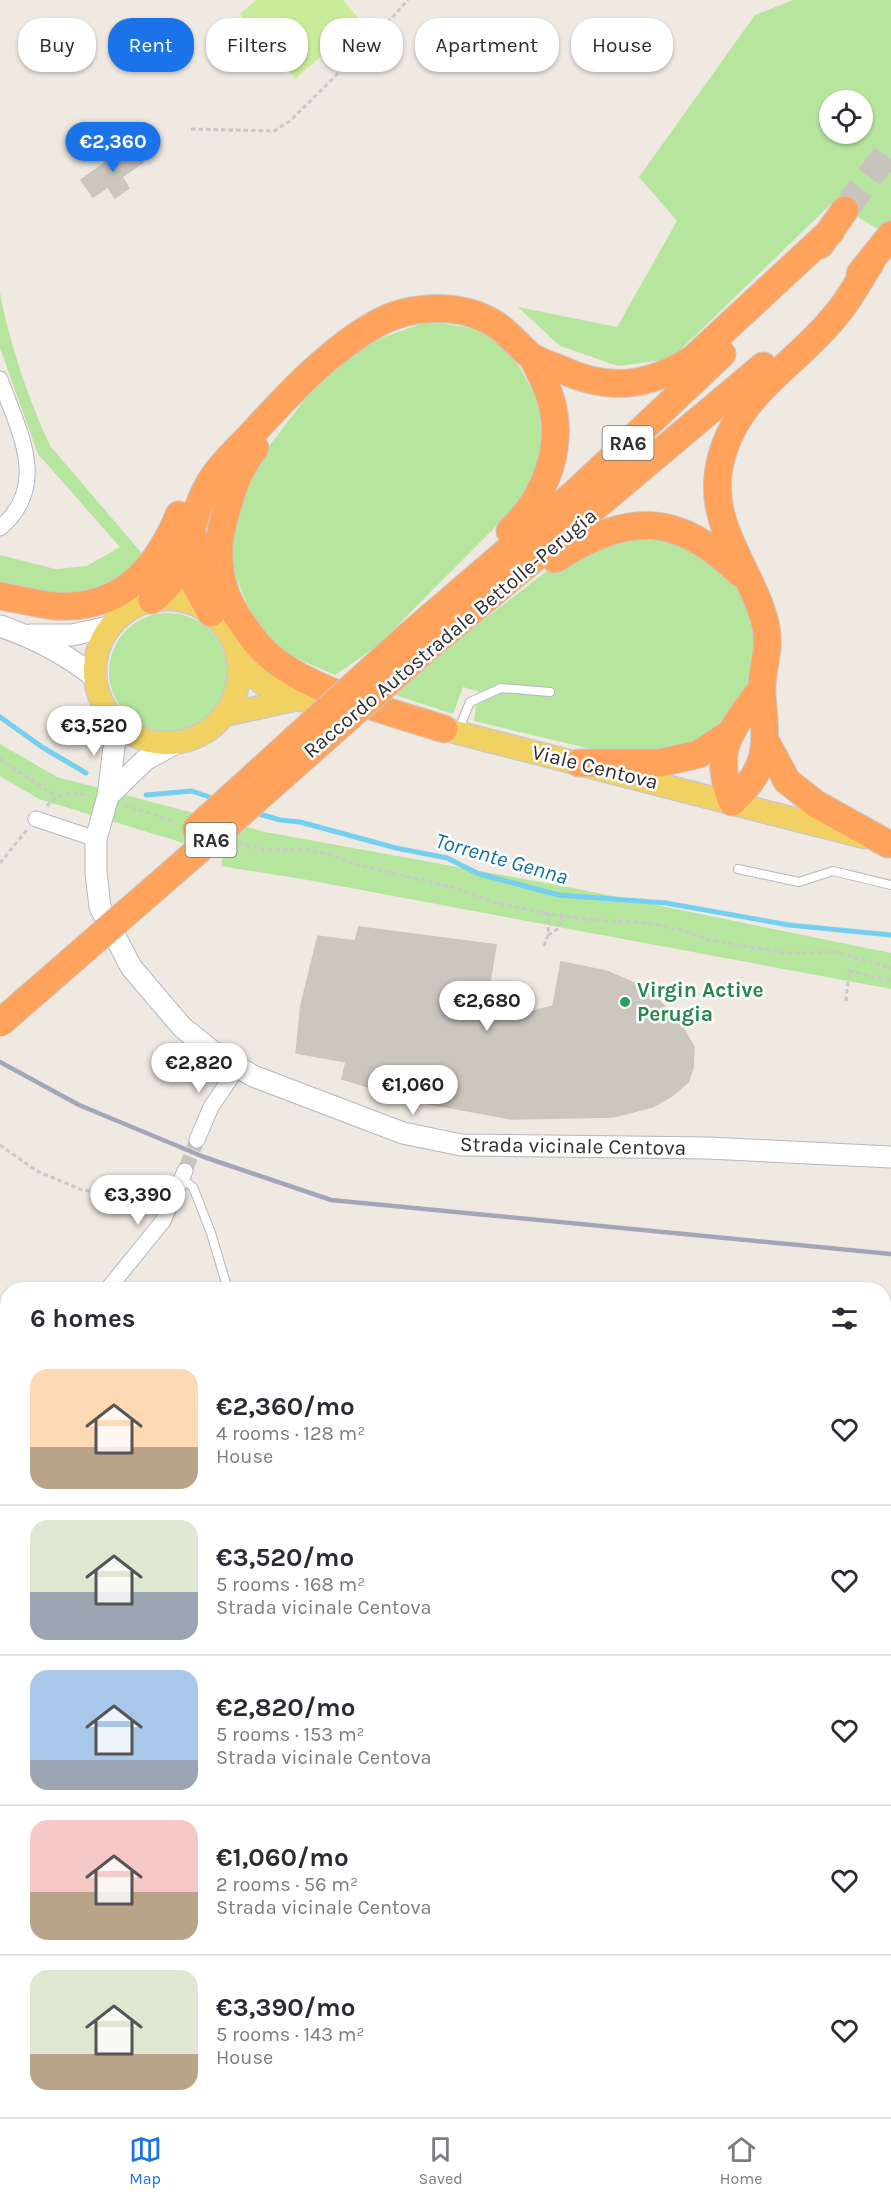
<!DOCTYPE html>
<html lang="en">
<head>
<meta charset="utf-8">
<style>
  body { margin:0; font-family:Karla,sans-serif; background:#f2f2f3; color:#2b2b33; height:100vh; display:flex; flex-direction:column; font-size:22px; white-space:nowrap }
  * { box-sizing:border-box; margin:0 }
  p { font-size:20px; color:#7c7c81 }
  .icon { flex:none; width:33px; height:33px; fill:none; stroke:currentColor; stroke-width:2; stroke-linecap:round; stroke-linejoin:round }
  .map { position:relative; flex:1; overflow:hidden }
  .details { position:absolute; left:0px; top:1282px; width:891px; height:836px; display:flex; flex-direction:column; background:#fff; border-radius:24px 24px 0 0; box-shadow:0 2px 4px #0004 }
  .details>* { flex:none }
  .top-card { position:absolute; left:18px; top:18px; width:855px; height:54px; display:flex; gap:12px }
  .controls { position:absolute; left:819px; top:90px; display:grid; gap:12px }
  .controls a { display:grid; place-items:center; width:54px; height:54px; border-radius:50%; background:#fff; box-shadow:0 2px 4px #0004; font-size:30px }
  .price { position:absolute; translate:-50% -51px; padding:0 14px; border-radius:21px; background:#fff; color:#222; font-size:20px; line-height:39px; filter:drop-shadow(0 2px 3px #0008) }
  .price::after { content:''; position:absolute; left:50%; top:36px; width:18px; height:14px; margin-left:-9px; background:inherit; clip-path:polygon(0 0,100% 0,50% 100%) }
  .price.selected { background:#1a73e8; color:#fff }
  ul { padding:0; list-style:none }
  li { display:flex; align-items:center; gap:18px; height:150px; padding:0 30px }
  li+li { border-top:2px solid #e1e1e2 }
  li span { display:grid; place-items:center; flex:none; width:168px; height:120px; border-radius:18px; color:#555 }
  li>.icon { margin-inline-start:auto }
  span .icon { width:72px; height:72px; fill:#fffc; stroke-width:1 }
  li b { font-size:26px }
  h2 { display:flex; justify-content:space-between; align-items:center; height:72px; padding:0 30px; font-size:26px }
  .pill { padding:0 21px; border-radius:24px; background:#fff; box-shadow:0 2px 4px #0004; font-size:21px; line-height:54px }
  .pill.selected { background:#1a73e8; color:#fff }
  .menu { display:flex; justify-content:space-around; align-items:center; height:84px; border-top:2px solid #e1e1e2; background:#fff; font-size:16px; color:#7c7c81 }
  .menu a { display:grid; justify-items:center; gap:3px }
  .menu .selected { color:#1a73e8 }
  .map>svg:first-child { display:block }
</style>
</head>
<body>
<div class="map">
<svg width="891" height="2117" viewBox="0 0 891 2117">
  <rect width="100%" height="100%" fill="#efe9e1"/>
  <path fill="#b6e59e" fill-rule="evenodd" d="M793 0H891V237L833 202 671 359 618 366 560 346 518 307 617 327 677 221 639 177 755 15ZM830 100H862V134H830Z
    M0 292C8 339 30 404 51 447L145 557C136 565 126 576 116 581 79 600 39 592 0 587V555L55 569 87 566 120 547 38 454 0 348Z
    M429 321 486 331 517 363 539 402 543 458 525 497 377 646 335 675 282 652 253 620 230 561 237 497 260 458 308 395 367 343Z
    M619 535 665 536 712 554 745 596 756 648 745 699 713 731 677 752 612 754 474 721 478 691 463 687 453 714 389 693 556 564Z
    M109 672a59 59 0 1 1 118 0a59 59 0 1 1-118 0Z
    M0 744 57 777 265 832 563 886 891 953V989L308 880 221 866 223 855 39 799 0 776Z"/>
  <path fill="#c9ec9a" d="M256 0H343L361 21 295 79 240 14Z"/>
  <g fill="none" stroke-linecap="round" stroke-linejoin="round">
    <path stroke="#75cff0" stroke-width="5" d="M0 717 42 747 86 773
      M146 795 192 791 215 799
      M256 813 280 820 300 822 396 848 447 858 479 874 559 895 666 903 789 925 891 935"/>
  </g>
  <path fill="#cbc7bf" stroke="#cbc5ba" stroke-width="1.5" d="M131 144 143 162 122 177 129 188 115 198 108 187 93 197 81 180Z
    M359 927 496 945 486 1006 519 1015 553 1006 561 962 606 971 632 982 656 997 682 1026 694 1047 693 1068 688 1082 672 1096 652 1107 613 1117 512 1119 414 1101 342 1079 346 1062 296 1053 301 1005 318 936 355 941Z"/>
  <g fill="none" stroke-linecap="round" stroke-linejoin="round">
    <path stroke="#c8c4bd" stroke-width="15" stroke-dasharray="15 8" stroke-linecap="butt" d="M185 1171 197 1140"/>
    <path stroke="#c8c4bd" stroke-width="27" stroke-dasharray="27 14" stroke-linecap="butt" d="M845 210 891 148"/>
    <defs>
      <path id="lane" d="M458 731 470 702 501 688 550 692
        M738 869 799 882 833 871 891 885
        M182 1179 193 1187 211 1233 228 1290
        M0 1841 8 1840
        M0 1880 8 1875
        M0 2068 4 2067"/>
      <path id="street" d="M0 379C18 430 51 485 0 528
        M36 819 96 839
        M197 1140 211 1107 238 1067
        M107 1290 163 1221 185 1171
        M0 1419 8 1411
        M0 1689 8 1690"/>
      <path id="secondary" d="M0 626C35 638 66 654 96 678
        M30 635H72L109 627
        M117 723 108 796 96 839V873L100 907 131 967 182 1027 218 1056 253 1076 403 1133 461 1145 709 1148 891 1157
        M108 796 145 760 178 742"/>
      <path id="primary" d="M95 671a72 72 0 1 1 144 0a72 72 0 1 1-144 0Z
        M237 656 262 683 297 699 346 708
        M224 715 297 699
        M428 725 864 837"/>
      <path id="highway" d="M820 245 845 210
        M860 274 891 235
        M255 448C237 470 230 496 223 523 214 556 220 591 239 619 246 628 253 640 261 648 299 689 391 712 444 729
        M510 531C547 496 567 441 548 391 544 380 538 368 532 357
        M194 538 196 586 211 613
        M555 559C628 513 676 511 740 573
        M0 596C18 599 37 604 55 606 120 610 156 571 179 515
        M152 600C161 592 170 584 176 573 191 543 193 508 212 479 222 463 238 449 251 435 288 395 328 351 376 324 407 306 453 303 486 319 504 327 516 344 531 356 539 362 551 365 560 369 610 392 647 387 693 359L831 231
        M406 638 576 492 722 354
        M419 655 763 366
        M762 688C731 731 711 747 732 802 771 766 766 745 762 695 760 672 771 652 766 627 754 572 708 528 719 468 733 394 794 368 836 315 850 299 860 279 871 262
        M766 742 787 781 816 804 888 844
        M579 763H660L699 754 729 734"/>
    </defs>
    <use href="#lane" stroke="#b4b7c1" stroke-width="10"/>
    <use href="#street" stroke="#b4b7c1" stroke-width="17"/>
    <use href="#secondary" stroke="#b4b7c1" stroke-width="23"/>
    <use href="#primary" stroke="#c9c9c9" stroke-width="25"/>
    <use href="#highway" stroke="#c9c9c9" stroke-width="29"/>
    <path stroke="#c9c9c9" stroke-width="3" stroke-dasharray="4.5 3" stroke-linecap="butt" d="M191 129 274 131 290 121 367 45 408 0
      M0 759 56 796
      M125 805 176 822
      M47 806C59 792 71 790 88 796
      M239 843 264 850 303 849 329 854 354 864 452 887 493 902 549 914 593 920 649 923 682 930 710 940 785 953 835 952 891 968
      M0 863 27 830
      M548 935 559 928 562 915
      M544 946 548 935 549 914
      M846 1001 849 971 891 981
      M0 1145 37 1171 82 1190 155 1200
      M598 2117 602 2110"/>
    <use href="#lane" stroke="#fff" stroke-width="8"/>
    <use href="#street" stroke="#fff" stroke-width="15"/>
    <use href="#secondary" stroke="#fff" stroke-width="21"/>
    <use href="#primary" stroke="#f2d163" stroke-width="22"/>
    <use href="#highway" stroke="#ffa35c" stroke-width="27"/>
    <path stroke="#a3a6b8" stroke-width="4.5" d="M0 1062 79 1105 204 1157 331 1200 891 1254"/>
    <defs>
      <path id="highway-bridge" d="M196 829 406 638
        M0 1023 232 821 419 655"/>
    </defs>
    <use href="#highway-bridge" stroke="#c9c9c9" stroke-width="29" stroke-linecap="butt"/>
    <use href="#highway-bridge" stroke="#ffa35c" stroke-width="27"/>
  </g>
  <circle fill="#2e9e5b" stroke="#fff" stroke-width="2" cx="625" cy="1002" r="6"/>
  <g text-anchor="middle" stroke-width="5" stroke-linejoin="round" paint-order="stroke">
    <g fill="#fff" stroke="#6d6d6d" stroke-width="1.5">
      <rect x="602.5" y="426" width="51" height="34" rx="4.5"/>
      <rect x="185.5" y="823" width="51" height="34" rx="4.5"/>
    </g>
    <g font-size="20" font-weight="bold" fill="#2e2e2e">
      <text x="628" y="450">RA6</text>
      <text x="211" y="847">RA6</text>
    </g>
    <g font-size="21" fill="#2e2e2e" stroke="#fff">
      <text transform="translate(450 633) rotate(-40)" y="7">Raccordo Autostradale Bettolle-Perugia</text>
      <text transform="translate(595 767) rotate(14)" y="7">Viale Centova</text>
      <text transform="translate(573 1146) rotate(1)" y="7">Strada vicinale Centova</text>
    </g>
    <g font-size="21" font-weight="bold" fill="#27864d" stroke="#fff" text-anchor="start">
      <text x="637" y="997">Virgin Active<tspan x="637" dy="24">Perugia</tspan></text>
    </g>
    <g font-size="22" font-style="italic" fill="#0d6fa3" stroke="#fff">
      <text transform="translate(502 858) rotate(16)" y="8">Torrente Genna</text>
    </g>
  </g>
</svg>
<div class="controls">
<a><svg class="icon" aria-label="locate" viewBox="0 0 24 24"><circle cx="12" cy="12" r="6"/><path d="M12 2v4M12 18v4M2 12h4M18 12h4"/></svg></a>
</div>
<b class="price selected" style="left:113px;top:173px">€2,360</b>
<b class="price" style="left:94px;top:757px">€3,520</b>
<b class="price" style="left:487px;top:1032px">€2,680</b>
<b class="price" style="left:199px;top:1094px">€2,820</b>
<b class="price" style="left:413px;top:1116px">€1,060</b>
<b class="price" style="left:138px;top:1226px">€3,390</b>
<div class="top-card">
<a class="pill">Buy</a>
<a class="pill selected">Rent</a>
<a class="pill">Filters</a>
<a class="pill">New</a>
<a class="pill">Apartment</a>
<a class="pill">House</a>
</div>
<section class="details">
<h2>6 homes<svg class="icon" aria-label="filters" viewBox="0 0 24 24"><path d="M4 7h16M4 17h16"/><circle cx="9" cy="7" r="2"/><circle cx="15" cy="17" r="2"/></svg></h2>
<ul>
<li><span style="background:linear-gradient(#ffd9b3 65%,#b9a48a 0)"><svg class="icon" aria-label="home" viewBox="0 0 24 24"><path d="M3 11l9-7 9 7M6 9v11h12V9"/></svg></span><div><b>€2,360/mo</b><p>4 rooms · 128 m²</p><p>House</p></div><svg class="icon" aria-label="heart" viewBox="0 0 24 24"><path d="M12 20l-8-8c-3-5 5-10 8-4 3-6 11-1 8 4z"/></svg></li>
<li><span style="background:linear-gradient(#dfe7d0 60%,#9aa5b1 0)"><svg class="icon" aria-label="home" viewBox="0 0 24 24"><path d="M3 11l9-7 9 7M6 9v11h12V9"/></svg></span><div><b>€3,520/mo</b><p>5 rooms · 168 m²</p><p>Strada vicinale Centova</p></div><svg class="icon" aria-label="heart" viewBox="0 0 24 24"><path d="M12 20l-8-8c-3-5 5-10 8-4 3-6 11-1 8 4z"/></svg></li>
<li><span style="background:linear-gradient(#a9c7e8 75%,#9aa5b1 0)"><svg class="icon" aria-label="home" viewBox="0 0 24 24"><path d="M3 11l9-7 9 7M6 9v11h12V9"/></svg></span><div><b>€2,820/mo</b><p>5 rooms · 153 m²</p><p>Strada vicinale Centova</p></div><svg class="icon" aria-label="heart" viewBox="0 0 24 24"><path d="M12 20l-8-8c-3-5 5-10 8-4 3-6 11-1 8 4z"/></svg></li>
<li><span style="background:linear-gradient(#f6c9c9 60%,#b9a48a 0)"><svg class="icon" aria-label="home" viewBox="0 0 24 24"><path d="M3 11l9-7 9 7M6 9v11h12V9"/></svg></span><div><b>€1,060/mo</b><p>2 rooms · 56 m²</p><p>Strada vicinale Centova</p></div><svg class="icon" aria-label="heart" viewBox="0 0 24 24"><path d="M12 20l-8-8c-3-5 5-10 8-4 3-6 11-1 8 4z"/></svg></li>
<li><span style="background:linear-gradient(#dfe7d0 70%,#b9a48a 0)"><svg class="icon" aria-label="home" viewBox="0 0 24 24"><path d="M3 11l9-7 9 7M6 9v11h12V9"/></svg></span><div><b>€3,390/mo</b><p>5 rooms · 143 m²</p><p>House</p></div><svg class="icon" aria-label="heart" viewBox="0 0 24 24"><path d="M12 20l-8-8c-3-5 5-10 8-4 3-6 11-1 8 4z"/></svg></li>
</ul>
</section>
</div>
<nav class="menu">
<a class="selected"><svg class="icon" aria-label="map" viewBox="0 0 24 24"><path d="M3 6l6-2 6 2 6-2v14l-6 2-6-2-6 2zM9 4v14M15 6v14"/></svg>Map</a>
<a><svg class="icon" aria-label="saved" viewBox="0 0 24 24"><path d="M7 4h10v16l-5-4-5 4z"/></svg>Saved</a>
<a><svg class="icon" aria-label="home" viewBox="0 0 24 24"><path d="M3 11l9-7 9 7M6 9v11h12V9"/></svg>Home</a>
</nav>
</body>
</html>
